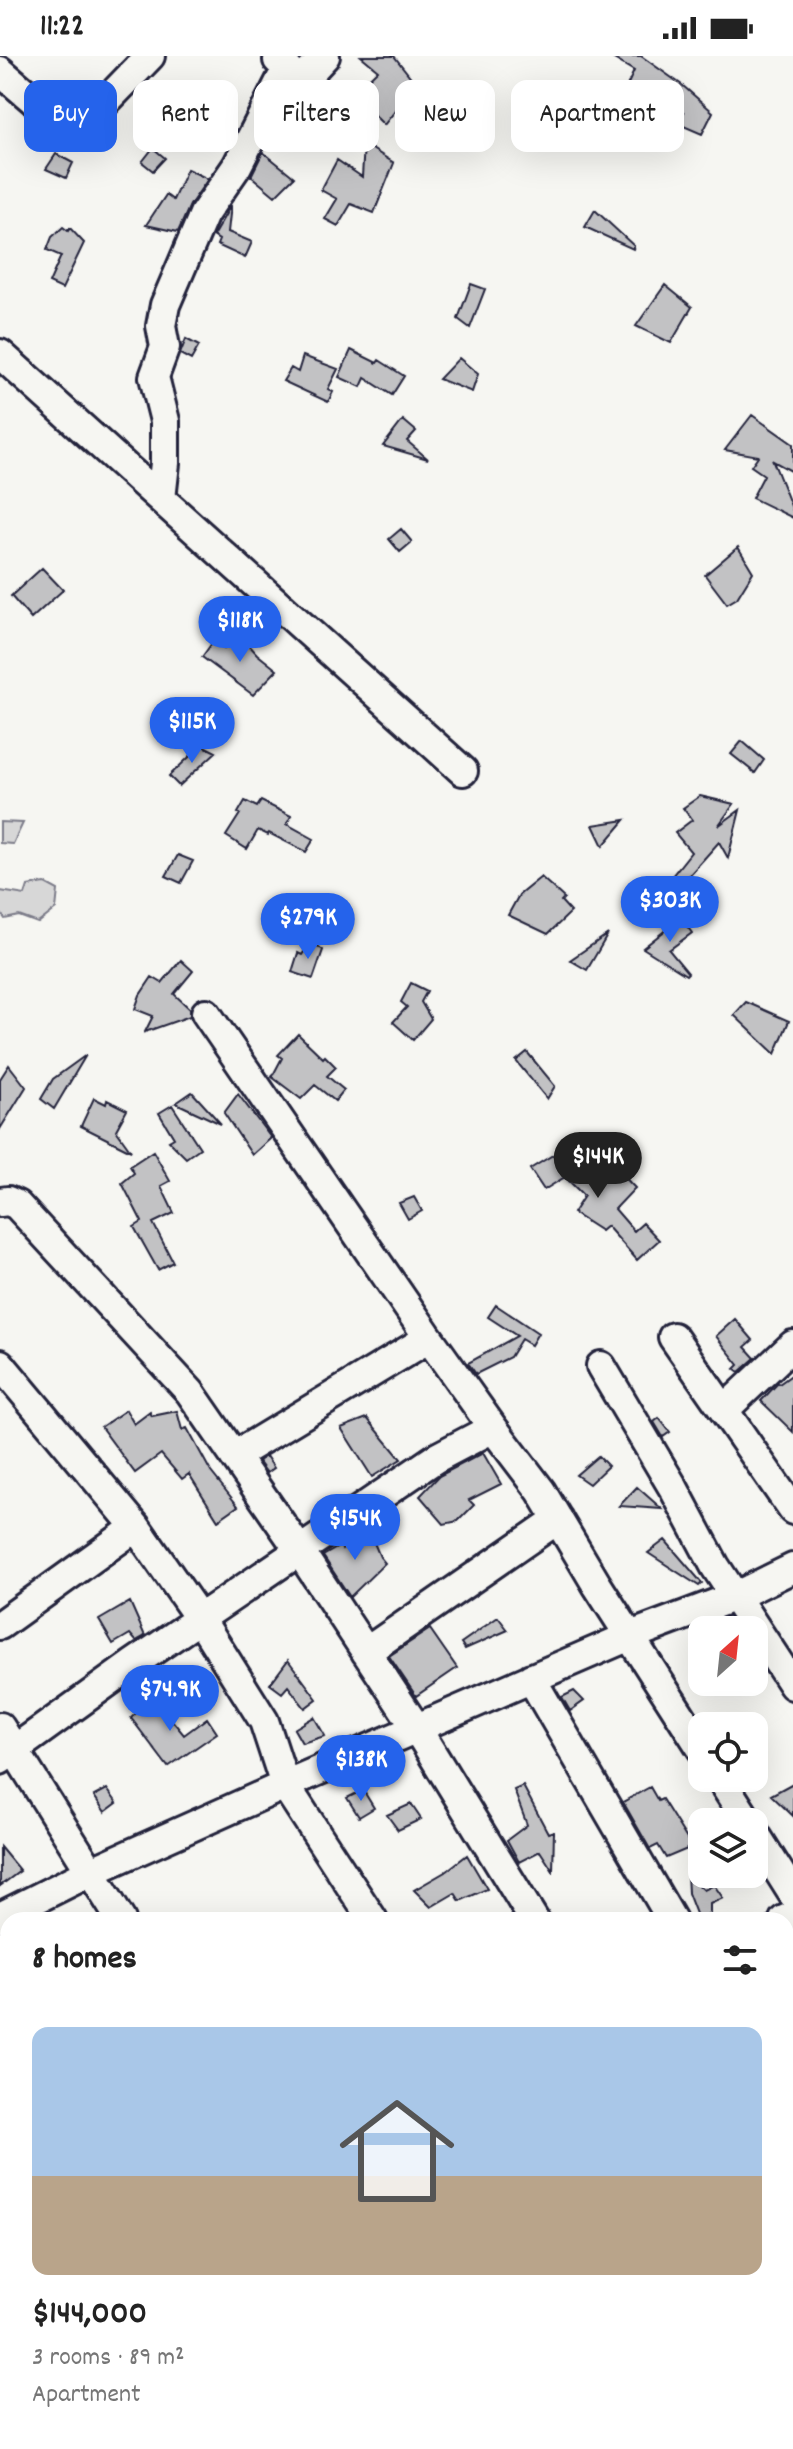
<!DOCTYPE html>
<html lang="en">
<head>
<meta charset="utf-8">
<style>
  body { margin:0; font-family:Dekko,sans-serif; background:#f2f2f2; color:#222; height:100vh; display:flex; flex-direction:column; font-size:30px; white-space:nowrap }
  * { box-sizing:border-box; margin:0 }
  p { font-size:26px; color:#767676 }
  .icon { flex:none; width:44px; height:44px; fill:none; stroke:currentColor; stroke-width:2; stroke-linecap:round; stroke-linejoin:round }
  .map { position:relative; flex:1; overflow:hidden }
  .details { position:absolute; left:0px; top:1856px; width:794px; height:538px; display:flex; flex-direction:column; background:#fff; border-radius:24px 24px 0 0; box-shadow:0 8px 32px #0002 }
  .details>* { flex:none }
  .hud { position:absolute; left:24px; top:24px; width:746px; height:72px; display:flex; gap:16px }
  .needle { width:52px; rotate:27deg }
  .buttons { position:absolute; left:688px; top:1560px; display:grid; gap:16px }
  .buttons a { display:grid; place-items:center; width:80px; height:80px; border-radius:16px; background:#fff; box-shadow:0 8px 32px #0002; font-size:40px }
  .price { position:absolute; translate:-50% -68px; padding:0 18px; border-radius:28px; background:#2563eb; color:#fff; font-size:26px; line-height:52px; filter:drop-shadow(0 2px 4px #0008) }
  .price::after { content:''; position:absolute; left:50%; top:48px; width:24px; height:18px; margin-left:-12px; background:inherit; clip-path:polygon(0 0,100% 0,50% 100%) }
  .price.active { background:#222; color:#fff }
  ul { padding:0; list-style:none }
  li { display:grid; align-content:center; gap:16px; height:424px; padding:0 32px }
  li span { display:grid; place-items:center; height:248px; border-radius:16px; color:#555 }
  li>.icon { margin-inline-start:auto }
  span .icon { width:144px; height:144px; fill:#fffc; stroke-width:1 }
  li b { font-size:34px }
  h2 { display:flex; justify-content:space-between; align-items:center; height:96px; padding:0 32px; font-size:34px }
  .chip { padding:0 28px; border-radius:16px; background:#fff; box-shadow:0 8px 32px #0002; font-size:28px; line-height:72px }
  .chip.active { background:#2563eb; color:#fff }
  .status { display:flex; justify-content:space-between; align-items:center; height:56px; padding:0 40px; background:#fff; direction:ltr }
  .status svg { height:22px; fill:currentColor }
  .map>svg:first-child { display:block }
</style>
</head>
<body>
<div class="status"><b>11:22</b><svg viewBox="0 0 49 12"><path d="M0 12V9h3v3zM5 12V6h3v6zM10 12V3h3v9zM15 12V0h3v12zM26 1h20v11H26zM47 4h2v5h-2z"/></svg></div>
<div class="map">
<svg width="793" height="2393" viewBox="0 0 793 2393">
  <rect width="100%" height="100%" fill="#f6f6f2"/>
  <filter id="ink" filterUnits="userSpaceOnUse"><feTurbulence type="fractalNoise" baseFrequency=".0125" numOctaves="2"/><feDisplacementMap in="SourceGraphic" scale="16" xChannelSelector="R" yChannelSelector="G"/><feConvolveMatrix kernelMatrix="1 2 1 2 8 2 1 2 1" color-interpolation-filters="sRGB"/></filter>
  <g filter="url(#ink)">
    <path fill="#d7d7d7" stroke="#7c7c89" stroke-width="2" d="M0 766 23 767 13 788 0 787Z
      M45 827 58 834 56 853 38 867 19 860 5 863 0 856V835L25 839 28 830Z
      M793 2176V2393H198L217 2386H786V2179Z"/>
    <path fill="#c2c2c4" stroke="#22223b" stroke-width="2" d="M361 0H394L416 28 384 69 353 38 378 14Z
      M609 0H641L682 29 713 56 702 78 674 66 684 56 652 41 626 76 609 67 615 61 606 54 607 38 620 45 634 15Z
      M364 88 394 107 374 157 351 148 338 170 325 163 337 143 321 134 337 104 362 121Z
      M153 92 165 102 153 115 142 106Z
      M263 96 294 121 275 140 251 120Z
      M56 98 73 107 66 122 46 113Z
      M187 113 208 123 190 149 178 176 146 169 166 139 173 144Z
      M231 149 228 176 252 186 245 202 217 189 219 184 213 180Z
      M595 154 634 190 633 193 585 171Z
      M63 171 68 175 70 172 84 187 62 233 49 227 61 200 47 194 52 181Z
      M471 228 485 233 470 272 458 263Z
      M665 229 692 251 671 287 636 270Z
      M186 283 199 290 191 304 180 298Z
      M351 294 377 307 379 304 404 320 392 339 365 322 361 331 339 321Z
      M303 300 338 313 328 333 333 336 328 346 283 325 291 312 298 316Z
      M459 302 478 318 472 336 439 323Z
      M752 359 793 388V416L773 405 793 455V462L752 442 764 419 751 410 758 400 725 394Z
      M403 364 416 375 407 385 428 403 383 390Z
      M401 473 412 486 400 496 389 483Z
      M738 491 753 516 737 542 727 548 705 519Z
      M42 512 63 534 31 563 11 540Z
      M239 578 257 598 277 614 253 639 202 601 215 583 224 592Z
      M742 685 764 704 755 717 731 698Z
      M202 689 216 696 179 730 169 720Z
      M700 740 734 748 718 770 740 754 728 802 719 786 678 832 668 825 691 796 675 777 692 764 683 752Z
      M245 745 257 751 261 745 291 760 287 768 314 783 306 796 269 777 268 779 258 774 247 793 226 780 240 758 238 757Z
      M625 764 603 790 593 769Z
      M178 799 193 805 181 827 166 820Z
      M541 821 564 842 561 845 571 856 548 878 508 859 519 839Z
      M681 862 692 877 669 894 688 917 686 919 643 892Z
      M608 878 587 914 570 904Z
      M311 885 323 894 313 923 292 916 298 897 302 899Z
      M181 904 193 915 174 938 190 953V960L145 976 153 960 135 953 140 939 152 921 162 927Z
      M411 927 427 935 421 946 431 963 413 984 393 966 407 951 401 946Z
      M746 946 789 965 775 998 734 959Z
      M298 978 323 1002 325 1000 336 1011 327 1020 344 1034 335 1045 315 1029 301 1043 272 1021 282 1002 278 999Z
      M527 996 555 1030 547 1043 516 1005Z
      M86 999 54 1053 41 1043 53 1023Z
      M9 1009 26 1031 0 1073V1023Z
      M192 1036 221 1068 176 1047Z
      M238 1038 271 1082 252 1099 224 1057Z
      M94 1042 106 1048 107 1044 127 1054 116 1074 131 1095 81 1070Z
      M172 1049 200 1092 186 1102 169 1085 174 1082 159 1057Z
      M153 1095 170 1125 161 1130 174 1157 153 1167 173 1206 158 1214 134 1171 142 1166 122 1127 134 1117 130 1110Z
      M556 1097 565 1110 573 1097 602 1124 615 1111 635 1132 615 1153 634 1175 643 1167 659 1184 637 1204 607 1170 601 1175 573 1157 584 1140 565 1121 544 1134 530 1113Z
      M414 1141 422 1155 408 1163 399 1147Z
      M496 1249 538 1277 531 1289 521 1283 510 1301 476 1318 468 1307 517 1280 488 1261Z
      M735 1263 753 1284 745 1291 755 1302 739 1316 735 1313 739 1309 716 1280Z
      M793 1318V1376L761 1345 778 1327 779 1328Z
      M126 1354 134 1368 150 1356 152 1360 177 1355 182 1374 187 1372 211 1416 238 1450 218 1464 189 1418 182 1423 161 1398 135 1417 101 1371Z
      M367 1362 401 1403 372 1421 341 1372Z
      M659 1362 670 1376 663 1381 654 1366Z
      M483 1397 501 1428 469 1444 474 1449 458 1465 444 1468 420 1440 439 1420Z
      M266 1400 274 1412 267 1417 258 1405Z
      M598 1400 608 1410 589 1428 576 1419Z
      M637 1431 662 1453 619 1450Z
      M367 1470 380 1501 385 1507 350 1541 323 1500 340 1490 342 1493Z
      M665 1484 702 1527 699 1530 648 1497Z
      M130 1546 145 1580 136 1585 130 1578 113 1588 99 1564Z
      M498 1561 508 1574 465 1593 461 1587Z
      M430 1573 457 1612 416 1640 389 1600Z
      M288 1604 317 1643 305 1652 288 1630 282 1637 270 1628Z
      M574 1635 584 1645 570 1655 562 1641Z
      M153 1641 184 1679 207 1662 217 1677 168 1711 131 1662Z
      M314 1661 325 1680 302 1687 294 1673Z
      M793 1727V1760L771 1739Z
      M523 1730 548 1777 554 1775 553 1815 540 1795 519 1806 507 1784 527 1769 514 1734Z
      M650 1731 658 1745 662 1743 692 1791 666 1802 658 1789 650 1793 623 1746Z
      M107 1733 117 1747 105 1756 94 1740Z
      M363 1734 374 1752 359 1761 347 1742Z
      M411 1748 421 1763 398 1774 387 1759Z
      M0 1791 20 1815 0 1830Z
      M467 1799 487 1833 460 1845 455 1837 431 1851 414 1834 445 1816Z
      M687 1818 704 1834 714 1829 723 1842 710 1848V1858L698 1863 688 1837Z"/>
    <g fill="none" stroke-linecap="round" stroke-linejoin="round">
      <defs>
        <path id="minor" d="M278 4 301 26 325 0
          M0 15 65 71 75 72 85 67 150 0
          M0 298 463 715
          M161 443 165 407V365L154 321 165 291 161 270 165 249 204 158 237 110 287 12
          M206 957 429 1282 493 1372
          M0 1146 8 1145 17 1149 190 1336 291 1482 417 1673 534 1864
          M673 1281 793 1454
          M0 1308 136 1471 200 1563 264 1665 285 1729 373 1864
          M601 1310 674 1433 715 1510 793 1629
          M724 1354 793 1289
          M234 1400 429 1282
          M0 1569 136 1471
          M366 1596 558 1463
          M531 1622 672 1864
          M0 1671 121 1864
          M0 1704 133 1608 436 1402 493 1372 541 1435 597 1529 702 1693
          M720 1722 748 1766
          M754 1776 793 1838
          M0 1861 90 1816 285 1729 630 1580 736 1540 793 1512
          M784 1864 793 1860
          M0 1909 8 1923
          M0 1975 8 1970
          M0 2137 8 2149
          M786 2148 793 2145
          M0 2278 8 2276
          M62 2393 81 2386"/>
      </defs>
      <use href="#minor" stroke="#22223b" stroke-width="34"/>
      <use href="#minor" stroke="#f6f6f2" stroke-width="28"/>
    </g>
  </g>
</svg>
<div class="buttons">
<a><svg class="needle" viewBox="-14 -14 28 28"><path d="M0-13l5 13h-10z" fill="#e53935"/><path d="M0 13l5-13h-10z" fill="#767676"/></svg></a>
<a><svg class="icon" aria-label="locate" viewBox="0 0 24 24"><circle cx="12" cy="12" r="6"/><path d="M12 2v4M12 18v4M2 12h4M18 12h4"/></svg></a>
<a><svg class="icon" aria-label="layers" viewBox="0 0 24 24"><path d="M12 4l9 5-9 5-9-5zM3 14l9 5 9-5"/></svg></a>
</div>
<b class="price" style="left:240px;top:608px">$118K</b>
<b class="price" style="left:192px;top:709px">$115K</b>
<b class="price" style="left:670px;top:888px">$303K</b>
<b class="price" style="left:308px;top:905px">$279K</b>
<b class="price active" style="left:598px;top:1144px">$144K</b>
<b class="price" style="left:355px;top:1506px">$154K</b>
<b class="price" style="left:170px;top:1677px">$74.9K</b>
<b class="price" style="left:361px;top:1747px">$138K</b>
<div class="hud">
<a class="chip active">Buy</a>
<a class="chip">Rent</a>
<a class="chip">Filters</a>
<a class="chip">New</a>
<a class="chip">Apartment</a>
</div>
<section class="details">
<h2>8 homes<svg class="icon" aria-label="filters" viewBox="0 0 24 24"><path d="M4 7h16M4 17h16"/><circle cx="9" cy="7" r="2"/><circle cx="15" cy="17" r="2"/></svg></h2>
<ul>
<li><span style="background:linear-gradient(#a9c7e8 60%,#b9a48a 0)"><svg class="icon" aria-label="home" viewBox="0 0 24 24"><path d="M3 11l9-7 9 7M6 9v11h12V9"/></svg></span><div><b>$144,000</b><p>3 rooms · 89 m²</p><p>Apartment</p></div></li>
</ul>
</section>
</div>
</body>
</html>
